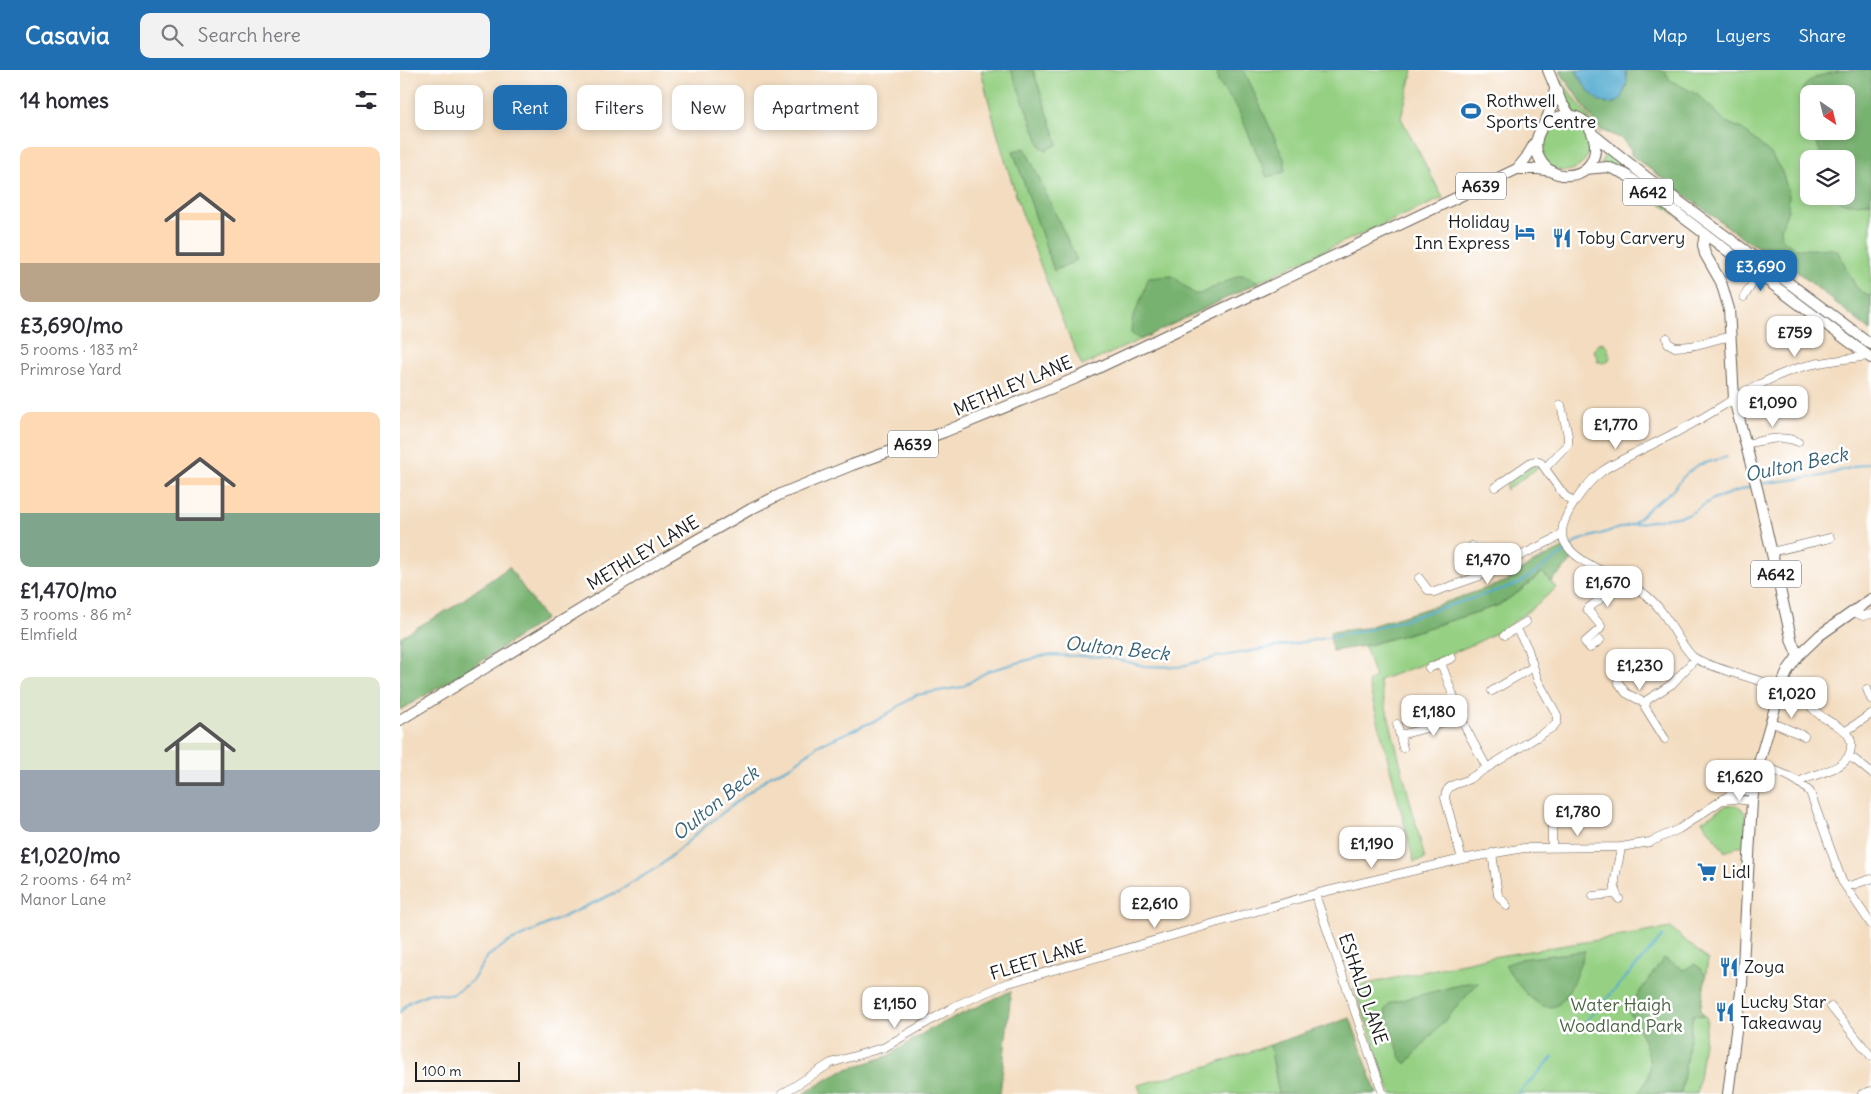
<!DOCTYPE html>
<html lang="en">
<head>
<meta charset="utf-8">
<style>
  body { margin:0; font-family:Delius,sans-serif; background:#f2f2f3; color:#2b2b33; height:100vh; display:flex; flex-direction:column; font-size:19px; white-space:nowrap }
  * { box-sizing:border-box; margin:0 }
  p { font-size:16px; color:#7c7c81 }
  .icon { flex:none; width:28px; height:28px; fill:none; stroke:currentColor; stroke-width:2; stroke-linecap:round; stroke-linejoin:round }
  .map { position:relative; flex:1; overflow:hidden }
  .side { display:flex; flex-direction:column; background:#fff; width:400px }
  .side>* { flex:none }
  .banner { position:absolute; left:15px; top:15px; width:475px; height:45px; display:flex; gap:10px }
  .needle { width:32px; rotate:145deg }
  .controls { position:absolute; left:1400px; top:15px; display:grid; gap:10px }
  .controls a { display:grid; place-items:center; width:55px; height:55px; border-radius:10px; background:#fff; box-shadow:0 2px 8px #0003; font-size:25px }
  .scale { position:absolute; left:15px; bottom:12px; width:105px; box-sizing:border-box; padding-left:5px; border:2px solid #1c1c1c; border-top:0; font-size:14px; line-height:18px; white-space:nowrap; color:#1c1c1c; -webkit-text-stroke:4px #fff; paint-order:stroke }
  .price { position:absolute; translate:-50% -42px; padding:0 11px; border-radius:10px; background:#fff; color:#222; font-size:16px; line-height:32px; filter:drop-shadow(0 1px 2px #0008) }
  .price::after { content:''; position:absolute; left:50%; top:30px; width:15px; height:11px; margin-left:-8px; background:inherit; clip-path:polygon(0 0,100% 0,50% 100%) }
  .price.selected { background:#1f6fb2; color:#fff }
  ul { padding:0; list-style:none }
  li { display:grid; align-content:center; gap:10px; height:265px; padding:0 20px }
  li span { display:grid; place-items:center; height:155px; border-radius:10px; color:#555 }
  li>.icon { margin-inline-start:auto }
  span .icon { width:90px; height:90px; fill:#fffc; stroke-width:1 }
  li b { font-size:21px }
  h2 { display:flex; justify-content:space-between; align-items:center; height:60px; padding:0 20px; font-size:21px }
  .tag { padding:0 18px; border-radius:10px; background:#fff; box-shadow:0 2px 8px #0003; font-size:18px; line-height:45px }
  .tag.selected { background:#1f6fb2; color:#fff }
  header { display:flex; align-items:center; gap:30px; box-sizing:border-box; height:70px; padding:0 25px; background:#1f6fb2; color:#fff }
  header strong { font-size:24px }
  nav { display:flex; gap:28px; margin-inline-start:auto; font-size:18px }
  .search { width:350px; height:45px; background:#f2f2f3; display:flex; align-items:center; gap:12px; box-sizing:border-box; padding:0 18px; border-radius:10px; color:#7c7c81; font-size:19px }
  main { display:flex; flex:1; min-height:0 }
  .map>svg:first-child { display:block }
</style>
</head>
<body>
<header>
<strong>Casavia</strong>
<div class="search"><svg class="icon" aria-label="search" viewBox="0 0 24 24"><circle cx="10" cy="10" r="6"/><path d="M15 15l6 6"/></svg>Search here</div>
<nav><a>Map</a><a>Layers</a><a>Share</a></nav>
</header>
<main>
<section class="side">
<h2>14 homes<svg class="icon" aria-label="filters" viewBox="0 0 24 24"><path d="M4 7h16M4 17h16"/><circle cx="9" cy="7" r="2"/><circle cx="15" cy="17" r="2"/></svg></h2>
<ul>
<li><span style="background:linear-gradient(#ffd9b3 75%,#b9a48a 0)"><svg class="icon" aria-label="home" viewBox="0 0 24 24"><path d="M3 11l9-7 9 7M6 9v11h12V9"/></svg></span><div><b>£3,690/mo</b><p>5 rooms · 183 m²</p><p>Primrose Yard</p></div></li>
<li><span style="background:linear-gradient(#ffd9b3 65%,#7fa58c 0)"><svg class="icon" aria-label="home" viewBox="0 0 24 24"><path d="M3 11l9-7 9 7M6 9v11h12V9"/></svg></span><div><b>£1,470/mo</b><p>3 rooms · 86 m²</p><p>Elmfield</p></div></li>
<li><span style="background:linear-gradient(#dfe7d0 60%,#9aa5b1 0)"><svg class="icon" aria-label="home" viewBox="0 0 24 24"><path d="M3 11l9-7 9 7M6 9v11h12V9"/></svg></span><div><b>£1,020/mo</b><p>2 rooms · 64 m²</p><p>Manor Lane</p></div></li>
</ul>
</section>
<div class="map">
<svg width="1471" height="1024" viewBox="0 0 1471 1024">
  <rect width="100%" height="100%" fill="#fff"/>
  <filter id="ink" filterUnits="userSpaceOnUse"><feTurbulence type="fractalNoise" baseFrequency=".02" numOctaves="2"/><feDisplacementMap in="SourceGraphic" scale="10" xChannelSelector="R" yChannelSelector="G"/><feConvolveMatrix kernelMatrix="1 2 1 2 8 2 1 2 1" color-interpolation-filters="sRGB"/></filter>
  <filter id="wash" filterUnits="userSpaceOnUse"><feTurbulence type="fractalNoise" baseFrequency=".0096" numOctaves="4" result="noise"/><feDisplacementMap in="SourceGraphic" scale="20" xChannelSelector="R" yChannelSelector="G"/><feGaussianBlur stdDeviation="1.12" result="paint"/><feColorMatrix in="noise" values="0 0 0 0 0 0 0 0 0 0 0 0 0 0 0 0 0 1.4 0 .05"/><feComposite in="paint" operator="in"/></filter>
  <g filter="url(#wash)">
    <rect width="100%" height="100%" fill="#f3dcbf"/>
    <path fill="#95d083" stroke="#587650" fill-rule="evenodd" d="M581 0H1013L1001 48 1043 128 925 180 742 269 682 296C639 200 605 102 581 0Z
      M1159 0H1471V261L1390 196 1343 168 1231 85V80L1221 68 1203 61 1198 57ZM1409 24H1446V61H1409ZM1409 89H1446V126H1409Z
      M1160 9 1201 64C1189 52 1171 45 1164 29 1162 23 1161 16 1160 9Z
      M1141 77a24 24 0 1 1 48 0a24 24 0 1 1-48 0Z
      M1205 80 1286 142 1471 279V282L1202 93Z
      M1201 273 1207 276 1210 287 1208 291 1203 293 1198 291 1194 280 1197 275Z
      M1131 396 1139 397 1106 420V414Z
      M1143 502 1156 518C1139 533 1121 548 1101 560 1063 582 1019 595 979 610L1025 789 1014 792 968 612 975 607 965 576 1024 559 1099 535 1120 521Z
      M1327 735C1352 732 1346 758 1345 774L1325 782 1302 751Z
      M1271 858 1308 890 1300 940 1307 949 1297 1024H991L954 917 1086 888Z
      M870 975 879 1024H741L738 1015 808 996Z"/>
    <path fill="#78b271" stroke="#4a6746" d="M611 0H633L658 74 646 80 641 77Z
      M817 0H844L885 91V102L867 107 837 37 818 12Z
      M1159 0H1176L1178 5 1203 32C1207 33 1212 34 1215 33 1226 27 1228 11 1226 0H1264L1270 10 1298 25 1326 52 1342 59 1371 84 1382 102 1389 124 1388 140 1381 159 1382 168C1397 187 1420 175 1437 180L1456 217 1468 226 1471 225V261L1390 196 1343 168 1231 85V80L1221 68 1203 61 1198 57Z
      M1442 0H1471V133C1459 133 1443 138 1434 126H1446V89H1423L1412 61H1446V24H1409V53C1403 44 1400 37 1401 26 1404 5 1425 6 1442 0Z
      M625 78 677 190 654 201 613 81Z
      M840 205H845L859 212 742 269 734 266 731 263 732 250 744 222 748 208 773 206 794 224H800Z
      M1163 478 1173 490 1151 512 1142 502 1120 521 1099 535 1024 559 965 576 932 581 930 562 965 558 1035 536 1107 511 1129 495Z
      M109 497 145 549 62 604 0 640V567L53 537Z
      M1185 881C1179 896 1174 914 1165 927 1145 957 1115 911 1105 895L1121 889Z
      M1264 888 1284 900 1294 894 1298 896 1306 906 1300 940 1304 946 1293 945 1281 1024H1237C1264 997 1241 966 1228 938Z
      M1071 912 1078 913 1006 994 1001 988 985 940 990 933Z
      M611 921 600 1024H403L441 1001 488 986 530 959Z
      M950 948 977 1024H879L870 975Z"/>
    <path fill="#53aacf" stroke="#386376" d="M1176 0H1226L1227 12 1222 28C1202 46 1183 16 1176 0Z"/>
    <g fill="none" stroke-linecap="round" stroke-linejoin="round">
      <path stroke="#53aacf" stroke-width="2" d="M1359 414 1422 406 1471 392
        M1234 453 1250 437 1272 421 1284 406 1298 395 1327 387
        M1171 477 1177 471 1233 454 1288 445 1313 429 1352 416
        M0 942 9 932 30 923 51 925 72 911 88 886 107 873 219 821 261 795 303 758 370 706 390 697 419 675 481 648 516 625 562 617 588 601 646 585 707 587 744 596 778 597 817 587 932 567 980 557 1118 514 1168 480
        M1182 956 1263 866
        M1118 1024 1153 987"/>
    </g>
  </g>
  <g filter="url(#ink)">
    <g fill="none" stroke-linecap="round" stroke-linejoin="round">
      <defs>
        <path id="minor" d="M1344 227 1358 204
          M1267 268 1268 273 1275 277C1282 276 1289 277 1295 275 1307 273 1317 268 1330 267
          M1345 374C1362 371 1381 364 1398 372
          M1145 398 1168 374V366L1161 335
          M1095 417 1131 392 1136 391 1141 393 1164 425 1174 433
          M1072 476 1075 497 1080 506
          M1371 482 1430 468
          M1019 508 1028 520 1034 522 1080 506 1162 465
          M1454 542 1463 546 1471 544
          M1105 565 1126 552
          M1200 570 1190 578 1185 572 1200 559 1201 556 1187 539C1199 530 1210 523 1216 508
          M1041 593 1065 657 1087 698
          M1029 598 1052 588
          M1218 612 1226 623 1245 633
          M1381 617C1365 612 1301 595 1292 586 1275 568 1267 542 1247 526 1225 507 1175 497 1163 469 1156 451 1187 413 1200 403 1210 395 1222 390 1233 384 1255 373 1276 363 1297 351 1327 334 1355 314 1387 302 1412 292 1441 290 1468 286
          M1467 619 1471 629
          M1092 621 1133 597
          M1371 652 1404 666
          M997 654 1003 678
          M1446 661 1471 644
          M1000 665 1031 657 1060 645
          M1265 669 1245 637 1247 630 1272 614 1295 589
          M1449 688 1454 689 1471 703
          M1358 696C1379 701 1395 707 1410 722L1442 811 1471 854
          M1399 712C1415 702 1450 701 1451 677 1452 671 1450 667 1447 663 1440 656 1431 653 1424 648 1419 645 1416 641 1412 638
          M1324 730 1334 729 1352 731
          M1152 741V777
          M1092 783 1098 825 1107 836
          M1062 789 1045 728C1046 713 1058 715 1069 709L1153 657 1157 652V645L1138 611 1127 577 1116 558
          M1446 817 1471 809
          M915 824 983 1024
          M1193 826 1215 824
          M1219 829C1209 817 1220 791 1221 777
          M1431 937 1471 986
          M382 1024 431 993 485 977 557 935 605 914 915 824 1062 789 1124 778 1221 777 1250 772 1279 759 1331 724 1338 721H1353
          M1462 1024 1471 1021"/>
        <path id="major" d="M1148 0 1161 32 1170 45
          M1144 55C1195 16 1219 109 1162 105 1146 103 1133 86 1137 69 1138 63 1142 58 1145 52 1151 41 1153 31 1155 19
          M1195 66 1245 106 1471 274
          M1117 99 1126 88 1136 71
          M1185 99 1208 97 1225 104 1471 288
          M1305 164 1303 175 1305 184 1321 212 1329 239 1334 329 1358 422 1392 572 1398 586
          M0 650 265 488 351 439 383 423 452 395 544 362 679 307 1117 99H1138L1152 101
          M1328 1024 1342 914 1352 731 1358 696 1381 617 1388 600 1398 586 1420 565 1471 529"/>
      </defs>
      <use href="#minor" stroke="#675f55" stroke-width="9"/>
      <use href="#major" stroke="#675f55" stroke-width="12"/>
      <use href="#minor" stroke="#fff" stroke-width="8"/>
      <use href="#major" stroke="#fff" stroke-width="10"/>
    </g>
  </g>
  <defs>
    <symbol id="stadium-bare" viewBox="-9 -9 18 18"><path d="M0-5a6.5 5 0 1 0 0 10a6.5 5 0 1 0 0-10ZM-3.5-1.8h7v3.6h-7Z" fill="#1f6fb2" stroke="#fff" stroke-width="2.5" paint-order="stroke"/></symbol>
    <symbol id="hotel-bare" viewBox="-9 -9 18 18"><path d="M-6-4.5h1.5V1H6V5H4.5V3h-9V5H-6ZM-4 0a1.8 1.8 0 1 1 3.6 0ZM.5 0V-2.5h3Q6-2.5 6 0Z" fill="#1f6fb2" stroke="#fff" stroke-width="2.5" paint-order="stroke"/></symbol>
    <symbol id="restaurant-bare" viewBox="-9 -9 18 18"><path d="M-5-6h1v4h1v-4h1v4h1v-4h1v5L-1.5 .5V6h-2V.5L-5-1ZM5-6V6H3V1.5H1.5Q1.5-4 5-6Z" fill="#1f6fb2" stroke="#fff" stroke-width="2.5" paint-order="stroke"/></symbol>
    <symbol id="supermarket-bare" viewBox="-9 -9 18 18"><path d="M-6-5.5h2.5l.6 2H6L4.5 2H-2.5L-4.4-4H-6ZM-1.5 3.2a1.3 1.3 0 1 0 .1 0ZM3 3.2a1.3 1.3 0 1 0 .1 0Z" fill="#1f6fb2" stroke="#fff" stroke-width="2.5" paint-order="stroke"/></symbol>
  </defs>
  <g fill-rule="evenodd">
    <use href="#stadium-bare" x="1057" y="27" width="28" height="28"/>
    <use href="#hotel-bare" x="1111" y="148" width="28" height="28"/>
    <use href="#restaurant-bare" x="1148" y="154" width="28" height="28"/>
    <use href="#supermarket-bare" x="1293" y="788" width="28" height="28"/>
    <use href="#restaurant-bare" x="1315" y="883" width="28" height="28"/>
    <use href="#restaurant-bare" x="1311" y="928" width="28" height="28"/>
  </g>
  <g text-anchor="middle" stroke-width="5" stroke-linejoin="round" paint-order="stroke">
    <g fill="#fff" stroke="#606060" stroke-width="1">
      <rect x="1056" y="102.5" width="50" height="27" rx="4"/>
      <rect x="1223" y="108.5" width="50" height="27" rx="4"/>
      <rect x="488" y="360.5" width="50" height="27" rx="4"/>
      <rect x="1351" y="490.5" width="50" height="27" rx="4"/>
    </g>
    <g font-size="16" font-weight="bold" fill="#1c1c1c">
      <text x="1081" y="122">A639</text>
      <text x="1248" y="128">A642</text>
      <text x="513" y="380">A639</text>
      <text x="1376" y="510">A642</text>
    </g>
    <g font-size="18" fill="#1c1c1c" stroke="#fff" text-anchor="start">
      <text x="1086" y="37">Rothwell<tspan x="1086" dy="21">Sports Centre</tspan></text>
      <text x="1110" y="158" text-anchor="end">Holiday<tspan x="1110" dy="21">Inn Express</tspan></text>
      <text x="1177" y="174">Toby Carvery</text>
      <text x="1322" y="808">Lidl</text>
      <text x="1344" y="903">Zoya</text>
      <text x="1340" y="938">Lucky Star<tspan x="1340" dy="21">Takeaway</tspan></text>
    </g>
    <g font-size="18" fill="#1c1c1c" stroke="#fff">
      <text transform="translate(613 316) rotate(-23)" y="6">METHLEY LANE</text>
      <text transform="translate(243 483) rotate(-31)" y="6">METHLEY LANE</text>
      <text transform="translate(638 890) rotate(-17)" y="6">FLEET LANE</text>
      <text transform="translate(963 919) rotate(71)" y="6">ESHALD LANE</text>
    </g>
    <g font-size="18" fill="#4c6445" stroke="#fff">
      <text x="1221" y="941">Water Haigh<tspan x="1221" dy="21">Woodland Park</tspan></text>
    </g>
    <g font-size="19" font-style="italic" fill="#386376" stroke="#fff">
      <text transform="translate(1396 394) rotate(-12)" y="7">Oulton Beck</text>
      <text transform="translate(717 578) rotate(6)" y="7">Oulton Beck</text>
      <text transform="translate(315 733) rotate(-39)" y="7">Oulton Beck</text>
    </g>
  </g>
</svg>
<div class="controls">
<a><svg class="needle" viewBox="-14 -14 28 28"><path d="M0-13l5 13h-10z" fill="#e53935"/><path d="M0 13l5-13h-10z" fill="#7c7c81"/></svg></a>
<a><svg class="icon" aria-label="layers" viewBox="0 0 24 24"><path d="M12 4l9 5-9 5-9-5zM3 14l9 5 9-5"/></svg></a>
</div>
<div class="scale">100 m</div>
<b class="price selected" style="left:1361px;top:222px">£3,690</b>
<b class="price" style="left:1395px;top:288px">£759</b>
<b class="price" style="left:1373px;top:358px">£1,090</b>
<b class="price" style="left:1216px;top:380px">£1,770</b>
<b class="price" style="left:1088px;top:515px">£1,470</b>
<b class="price" style="left:1208px;top:538px">£1,670</b>
<b class="price" style="left:1240px;top:621px">£1,230</b>
<b class="price" style="left:1392px;top:649px">£1,020</b>
<b class="price" style="left:1034px;top:667px">£1,180</b>
<b class="price" style="left:1340px;top:732px">£1,620</b>
<b class="price" style="left:1178px;top:767px">£1,780</b>
<b class="price" style="left:972px;top:799px">£1,190</b>
<b class="price" style="left:755px;top:859px">£2,610</b>
<b class="price" style="left:495px;top:959px">£1,150</b>
<div class="banner">
<a class="tag">Buy</a>
<a class="tag selected">Rent</a>
<a class="tag">Filters</a>
<a class="tag">New</a>
<a class="tag">Apartment</a>
</div>
</div>
</main>
</body>
</html>
